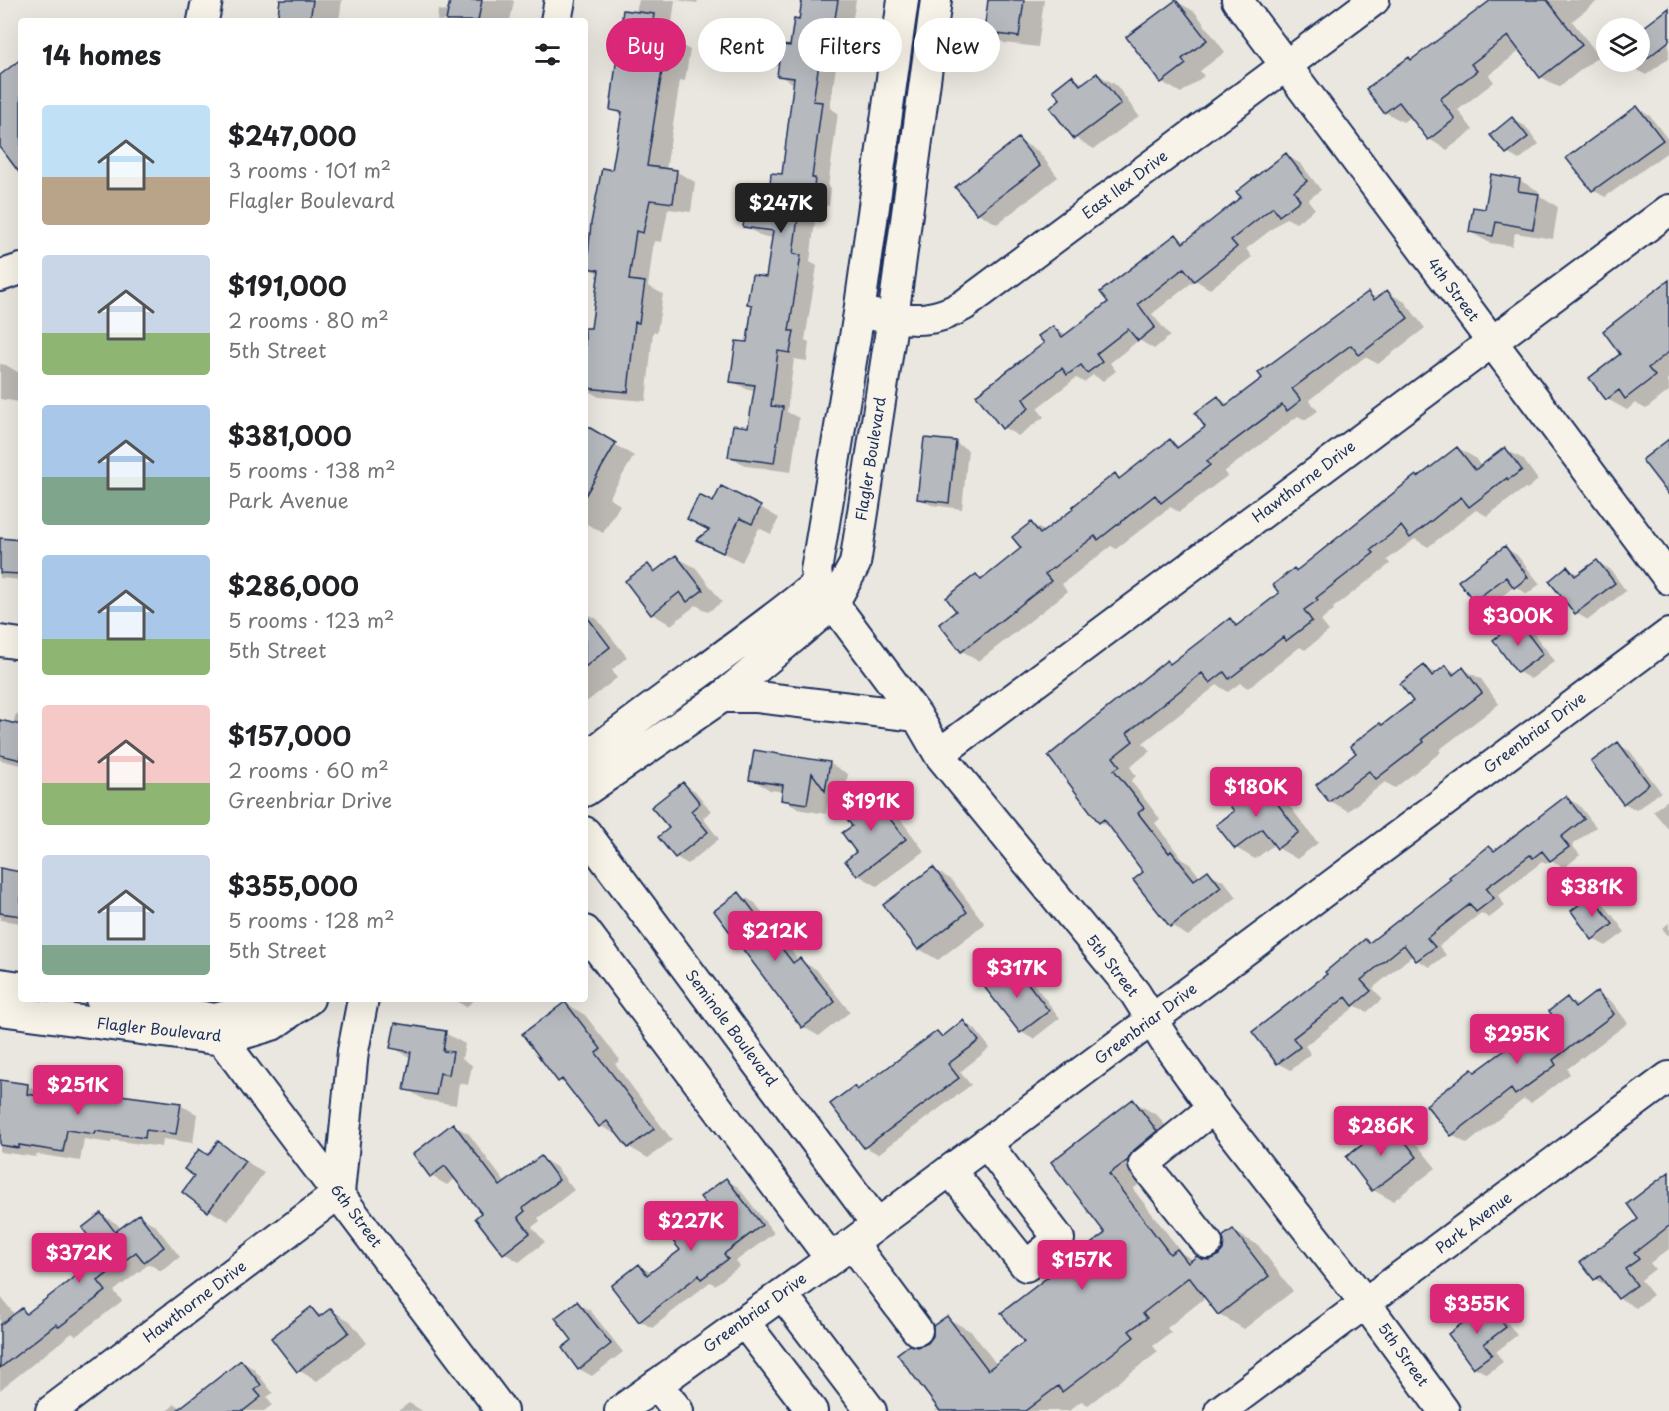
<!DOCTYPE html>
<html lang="en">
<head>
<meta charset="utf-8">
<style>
  body { margin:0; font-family:"Playpen Sans",sans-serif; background:#f6f6f6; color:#202124; height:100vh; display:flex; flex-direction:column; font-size:22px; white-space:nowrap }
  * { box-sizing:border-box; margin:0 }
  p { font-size:20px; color:#757577 }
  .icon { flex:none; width:33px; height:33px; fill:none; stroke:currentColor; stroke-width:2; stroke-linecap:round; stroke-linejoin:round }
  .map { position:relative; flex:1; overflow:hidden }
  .side { position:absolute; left:18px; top:18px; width:570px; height:984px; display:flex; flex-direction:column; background:#fff; border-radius:6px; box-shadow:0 6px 24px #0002 }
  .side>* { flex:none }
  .top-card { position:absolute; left:606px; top:18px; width:570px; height:54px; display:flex; gap:12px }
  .buttons { position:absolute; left:1596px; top:18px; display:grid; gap:12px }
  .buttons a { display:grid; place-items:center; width:54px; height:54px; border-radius:50%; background:#fff; box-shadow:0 6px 24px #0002; font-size:30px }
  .price { position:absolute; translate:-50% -51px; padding:0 14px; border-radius:6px; background:#db2777; color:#fff; font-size:20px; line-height:39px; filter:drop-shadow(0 2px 3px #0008) }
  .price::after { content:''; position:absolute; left:50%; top:36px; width:18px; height:14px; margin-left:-9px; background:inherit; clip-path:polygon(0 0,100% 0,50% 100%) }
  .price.current { background:#222; color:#fff }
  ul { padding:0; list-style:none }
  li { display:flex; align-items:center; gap:18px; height:150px; padding:0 24px }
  li span { display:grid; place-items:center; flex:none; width:168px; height:120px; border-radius:6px; color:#555 }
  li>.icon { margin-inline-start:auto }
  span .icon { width:72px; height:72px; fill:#fffc; stroke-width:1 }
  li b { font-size:26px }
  h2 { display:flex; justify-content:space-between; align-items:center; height:72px; padding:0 24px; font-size:26px }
  .chip { padding:0 21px; border-radius:27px; background:#fff; box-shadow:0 6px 24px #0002; font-size:21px; line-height:54px }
  .chip.current { background:#db2777; color:#fff }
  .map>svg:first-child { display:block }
</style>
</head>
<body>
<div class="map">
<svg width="1669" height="1411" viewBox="0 0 1669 1411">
  <rect width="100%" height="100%" fill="#eae7e0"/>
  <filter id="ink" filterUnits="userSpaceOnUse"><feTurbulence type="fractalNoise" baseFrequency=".0167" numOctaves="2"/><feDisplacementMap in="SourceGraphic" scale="12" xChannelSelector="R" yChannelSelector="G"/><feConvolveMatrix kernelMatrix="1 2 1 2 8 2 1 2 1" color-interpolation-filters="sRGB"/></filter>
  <g filter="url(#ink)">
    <path fill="#0003" d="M282 0H342L339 21H279Z
      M451 0H511L514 1 510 21H437L438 10 449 12Z
      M639 0H698L697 3 675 0 670 39 690 50 685 81 680 80 666 170 677 172 695 182 691 212 668 209 662 242 654 241 648 286 663 294 657 332H653L646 401 599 397 585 389V330H592L600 274 588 268 613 172 622 115 611 109Z
      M803 0H856L850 35 853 37 850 55 838 53 830 108 838 113 828 187 831 189 829 206 817 204 810 262 817 266 805 340 809 342 807 361 794 359 787 412 799 418 791 472 746 466 730 456 750 428 755 391 748 390 732 381 748 344 767 279 774 238 761 236 745 226 771 187 783 176 794 84 778 75 791 48 800 22Z
      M990 0H1044L1038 47 1004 43 985 31Z
      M1493 0H1599L1572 21 1599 56 1559 87 1541 77 1521 50 1489 75 1494 82 1458 110 1473 130 1447 150 1429 139 1412 116 1403 122 1385 112 1413 61Z
      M1176 1 1195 12 1225 52 1200 71 1204 76 1181 93 1162 82Z
      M1668 10 1669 58 1646 75 1634 68 1629 62H1640V32Z
      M1097 74 1116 85 1139 116 1094 149 1075 138 1052 108 1063 100 1072 77 1085 84Z
      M1637 108 1650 116 1669 141V151L1605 197 1593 190Z
      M1512 119 1525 126 1539 144 1519 160 1507 153Z
      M1018 140 1038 151 1058 177 997 224 978 213Z
      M1286 155 1301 164 1321 190 1308 200 1315 209 1296 223 1286 218 1246 249 1252 257 1210 289 1195 280 1152 314 1170 336 1154 349 1139 340 1110 363 1116 371 1103 381 1093 375 1084 382 1076 378 1037 408 1044 417 1018 436 1003 427 1053 327 1067 335 1110 303 1176 236 1186 242 1243 198Z
      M1519 180 1539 191 1538 195 1558 207 1553 239 1515 233 1512 246 1490 243 1470 232 1486 210Z
      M1669 282V378L1667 380 1669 383V391L1646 409 1635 403 1627 410 1607 399 1623 354Z
      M1387 292 1405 302 1425 328 1378 364 1365 357 1309 400 1318 411 1305 420 1298 416 1224 472 1227 476 1179 512 1170 507 1116 549 1111 546 1062 584 1067 592 979 661 962 651 958 612 976 576 984 580 1023 549 1031 524 1046 532 1115 475 1121 479 1170 441 1180 447 1207 427 1218 398 1230 405 1368 293 1378 299Z
      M0 364 6 365 21 374 19 402 0 399Z
      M585 427 634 456 609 498 620 505 603 533 585 523Z
      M925 439 956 443 968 450 962 509 931 505 919 498Z
      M1458 448 1475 458 1481 467 1505 449 1523 459 1538 480 1527 489 1525 488 1487 516 1476 510 1428 547 1415 539 1387 560 1390 564 1333 608 1334 610 1321 621 1329 631 1305 650 1300 647 1248 688 1240 683 1228 692 1217 685 1143 743 1150 751 1130 767 1136 776 1131 781 1160 819 1155 823 1182 859 1189 863 1200 877 1208 872 1225 882 1237 897 1188 936 1171 925 1146 872 1113 829 1100 822 1050 756 1167 662 1172 664 1230 620 1240 626 1281 593 1297 572Z
      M714 504 760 507 779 518 771 534 759 528 742 562 717 550 711 530Z
      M0 540 21 542V580L0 578Z
      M1505 548 1517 555 1540 584 1527 594 1515 586 1487 608 1475 600Z
      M676 557 696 568 722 602 708 612 696 605 671 625 652 614 648 565 658 571Z
      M1597 562 1610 569 1626 591 1588 620 1576 613 1567 568 1580 575Z
      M585 612 597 619 627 657 612 670 617 678 585 703Z
      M1518 623 1531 630 1555 661 1531 679 1518 672 1495 641Z
      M1424 667 1437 674 1446 667 1457 673 1463 669 1481 679 1499 704 1439 750 1441 752 1395 788 1385 782 1348 811 1330 801 1358 754 1383 726 1415 701Z
      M16 714 21 715V765L0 760V722L13 725Z
      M1618 744 1630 751 1661 792 1636 810 1624 803Z
      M829 763 848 774 844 800 830 791 826 814 802 810 782 799 784 792 770 790 751 779Z
      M1258 780 1278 791 1318 843 1297 859 1278 848 1275 844 1255 859 1236 848V811Z
      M683 784 695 791 711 811 703 818 719 839 688 864 676 857 671 829Z
      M882 788 901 799 911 812 901 820 924 851 877 886 858 875 847 861 858 852 854 826Z
      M1566 798 1579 805 1596 827 1572 845 1580 855 1564 868 1551 860 1546 864 1542 862 1498 895 1505 906 1489 918 1481 913 1439 946 1446 955 1430 967 1417 960 1413 955 1373 988 1382 999 1367 1012 1356 1006 1305 1046 1311 1054 1291 1070 1278 1063 1329 974 1365 940 1371 944 1490 848 1496 852Z
      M1669 799V830L1653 811Z
      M933 869 952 880 985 924 938 960 919 949Z
      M0 870 21 873V923L0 920Z
      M739 894 755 903 799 961 816 969 850 1012 819 1036 803 1027Z
      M1592 897 1604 904 1625 932 1606 946 1593 939Z
      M1669 923V937L1662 928Z
      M1014 967 1026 974 1060 1018 1033 1039 1021 1032Z
      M1597 993 1612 1002 1628 1023 1567 1069 1570 1074 1531 1103 1524 1099 1467 1144 1452 1135 1476 1073 1509 1049 1520 1055 1561 1025 1567 999 1579 1006Z
      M453 999H476L466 1007Z
      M565 1003 585 1015 620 1060 615 1064 672 1140 648 1158 629 1147 620 1136 600 1126 570 1086 559 1081Z
      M963 1022 975 1029 990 1048 960 1072 971 1085 878 1154 865 1147 833 1104 858 1091 937 1033 944 1037Z
      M445 1033 465 1044 462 1059 472 1065 468 1085 459 1083 456 1105 425 1100 406 1089 411 1058 392 1047Z
      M0 1082 28 1086 45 1096V1098L73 1103 180 1105 197 1114 193 1143 163 1139 162 1147 112 1140 111 1143 84 1139 80 1161 36 1154V1157L0 1152Z
      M1133 1101 1158 1116 1181 1146 1153 1174 1133 1189 1183 1254 1194 1260 1210 1261 1219 1257 1224 1250 1233 1231 1258 1245 1293 1291 1244 1329 1219 1314 1206 1297 1167 1328 1171 1333 1153 1346 1158 1352 1088 1405 1081 1401 1069 1411H935L939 1408 919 1349 929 1345 947 1318 972 1332 997 1365 1026 1342 1107 1233 1053 1163Z
      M1391 1124 1410 1136 1436 1168 1393 1201 1373 1190 1348 1157Z
      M453 1125 469 1134 506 1184 541 1158 556 1167 574 1190 538 1218 540 1221 532 1227 545 1242 519 1262 504 1253 483 1213 456 1178 447 1185 431 1176Z
      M218 1143 264 1173 228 1221 209 1210V1156Z
      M1669 1179V1249L1650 1263 1655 1269 1641 1280 1653 1295 1636 1308 1619 1298 1611 1288 1595 1279Z
      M726 1180 738 1187 774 1233 736 1261 740 1266 715 1285 710 1282 652 1328 640 1321 639 1266 652 1273 682 1250 713 1211Z
      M101 1214 117 1224 121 1229 139 1216 155 1225 180 1257 161 1271 149 1264 114 1291 122 1301 76 1336 72 1333 0 1390V1296L15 1315 22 1310 28 1314 105 1255Z
      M577 1303 590 1310 623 1352 592 1376 579 1369Z
      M1488 1306 1500 1313 1517 1335 1496 1352 1503 1362 1487 1374 1474 1367Z
      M311 1309 323 1316 331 1310 350 1321 367 1343 317 1381 298 1370Z
      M241 1361 254 1369 273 1393 267 1397 272 1405 264 1411H167L175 1404 182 1408Z
      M409 1403 421 1410 422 1411H398Z"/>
    <path fill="#b6babf" stroke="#1b2f5e" stroke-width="1.5" d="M280 0H313L310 21H277Z
      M450 0H482L478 21H446Z
      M802 0H838L834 25 838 26 834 47 822 45 813 101 822 102 812 178H815L813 198 801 196 793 254 801 255 789 331H794L790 353 778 351 771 406 783 407 774 463 728 457 733 425 748 427 755 385 730 382 736 341 747 342 752 305 747 304 752 275 766 277 773 231 743 227 749 183 770 185 771 173 782 174 794 78 777 76 781 45 790 46 794 19 799 20Z
      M988 0H1024L1019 37 984 32Z
      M1176 0 1207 40 1182 59 1186 64 1161 83 1126 37Z
      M1491 0H1547L1582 45 1540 78 1508 36 1471 64 1477 71 1440 99 1455 119 1428 140 1399 102 1384 113 1366 89 1409 57 1411 60Z
      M1669 8V41L1640 64V30Z
      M623 10 654 14 651 36 672 38 667 72 662 71 647 166 677 170 673 203 650 200 643 233 636 231 629 280 645 282 639 323 635 322 628 392 585 388V328H591L599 270 587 268 591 223 602 168 612 170 622 112 610 110Z
      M21 59V175L0 147V75Z
      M1097 73 1121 104 1074 139 1050 108 1060 99 1053 90 1072 75 1080 85Z
      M1637 106 1663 140 1592 191 1566 158Z
      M1512 117 1528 137 1506 154 1490 135Z
      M1018 138 1040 166 977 214 955 187Z
      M1286 153 1307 181 1294 191 1300 200 1279 216 1273 207 1231 240 1237 247 1194 281 1184 268 1138 304 1155 327 1138 341 1128 329 1096 354 1102 362 1087 373 1081 365 1067 375 1062 368 1023 399 1029 408 1002 429 976 395 1044 343 1038 336 1053 326 1062 337 1108 302 1100 292 1176 234 1183 243 1241 197 1236 192Z
      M1491 174 1520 179 1518 191 1539 194 1533 229 1496 222 1493 236 1469 232 1473 207 1485 209Z
      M1669 280V352L1648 368 1655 376 1625 399 1619 390 1606 400 1589 378 1620 354 1603 331Z
      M1387 290 1408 318 1359 355 1351 345 1292 389 1301 400 1287 411 1282 405 1207 461 1210 465 1161 503 1155 495 1098 540 1095 536 1045 574 1051 581 961 652 939 624 956 611 946 598 976 574 981 580 1021 548 1012 537 1031 522 1040 534 1073 509 1072 507 1115 473 1119 479 1170 439 1177 448 1205 427 1195 413 1218 396 1225 406 1262 378 1258 373 1368 292 1374 300Z
      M585 425 616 443 585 496Z
      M924 438 956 441 949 503 917 499Z
      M1669 439V495L1642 460Z
      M1457 447 1475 470 1505 447 1522 470 1508 480 1507 478 1469 507 1461 497 1410 538 1401 526 1371 550 1374 553 1316 598 1318 600 1304 610 1312 621 1286 641 1283 637 1229 679 1224 672 1210 683 1202 673 1127 733 1133 741 1113 757 1120 766 1114 770 1144 808 1138 813 1169 853 1171 851 1194 880 1208 870 1221 887 1170 927 1133 880 1143 872 1104 819 1099 823 1048 756 1167 660 1170 664 1230 618 1236 626 1279 593 1273 585 1294 568 1296 571 1416 475 1418 477Z
      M721 486 761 506 752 524 740 518 723 553 696 540 709 530 687 519 699 495 713 502Z
      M0 538 21 540V574L0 573Z
      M1505 546 1528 577 1514 588 1506 577 1474 601 1458 581Z
      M676 555 703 590 687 602 680 592 651 615 625 581 648 564 654 572Z
      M1597 560 1615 583 1575 614 1549 581 1567 566 1575 576Z
      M585 614 610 647 585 667Z
      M1518 621 1543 654 1517 673 1493 640Z
      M1424 665 1432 676 1446 665 1453 675 1463 667 1482 693 1422 739 1424 742 1376 779 1369 771 1329 802 1316 785 1356 753 1350 746 1380 723 1382 725 1413 701 1400 684Z
      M0 720 21 725V760L0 755Z
      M1618 742 1649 784 1623 804 1591 762Z
      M754 750 830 762 825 791 812 773 807 804 781 800 783 785 749 780Z
      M1258 778 1299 832 1277 849 1262 829 1235 849 1216 825 1234 811 1227 802Z
      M683 782 700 803 691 811 708 832 675 858 658 837 669 828 651 807Z
      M882 787 893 801 882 809 906 839 857 876 845 861 856 852 842 833 852 826 844 815Z
      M1566 796 1584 819 1561 837 1569 847 1550 861 1542 851 1533 858 1530 855 1486 888 1494 898 1476 912 1470 904 1427 938 1435 947 1416 961 1404 945 1361 980 1371 991 1353 1006 1346 997 1293 1038 1300 1047 1277 1064 1252 1032 1327 974 1325 972 1365 939 1369 943 1451 879 1449 877 1489 846 1494 851Z
      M933 867 967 912 918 950 883 905Z
      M0 868 21 872V916L0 913Z
      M739 892 793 963 800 958 835 1002 802 1028 714 911Z
      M1591 895 1613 924 1592 940 1571 911Z
      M1014 965 1049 1011 1020 1033 985 988Z
      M1597 991 1614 1014 1553 1060 1556 1065 1515 1095 1511 1089 1451 1136 1426 1105 1472 1069 1475 1072 1509 1047 1516 1057 1559 1025 1549 1011 1567 997 1575 1008Z
      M565 1002 601 1049 596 1053 654 1129 628 1148 607 1121 599 1127 562 1079 558 1082 522 1034Z
      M963 1020 979 1041 948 1064 959 1078 864 1148 830 1104 854 1086 857 1090 937 1031 942 1037Z
      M395 1023 446 1031 443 1051 453 1052 449 1075 440 1073 436 1095 404 1090 411 1052 390 1048Z
      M0 1080 28 1084 27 1094 72 1101 74 1089 181 1103 176 1134 146 1130 145 1138 95 1131 94 1134 67 1130 63 1152 19 1145V1148L0 1145Z
      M1133 1099 1157 1131 1133 1151 1128 1160 1109 1174 1170 1254 1177 1249 1188 1263 1197 1256 1201 1259 1210 1260 1218 1256 1223 1250 1224 1241 1222 1237 1233 1229 1269 1276 1218 1315 1189 1277 1143 1313 1147 1318 1129 1331 1134 1337 1062 1392 1058 1386 1025 1411H940L897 1354 909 1345 918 1347 928 1343 933 1336V1326L947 1316 988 1370 1024 1342 1001 1313 1105 1233 1051 1162Z
      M453 1123 500 1186 541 1156 559 1180 523 1208 525 1211 518 1217 530 1233 503 1254 475 1218 481 1213 445 1166 430 1177 413 1154Z
      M1391 1123 1417 1157 1372 1191 1346 1157Z
      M218 1141 245 1161 208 1212 182 1192 194 1176 184 1169 199 1149 208 1155Z
      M1669 1172V1226L1634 1253 1639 1259 1625 1269 1637 1285 1618 1299 1600 1276 1594 1280 1580 1262 1638 1219 1627 1204Z
      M726 1178 762 1225 724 1254 728 1259 701 1279 699 1275 639 1322 611 1286 639 1264 647 1275 680 1250 672 1240 711 1210 700 1197Z
      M101 1213 115 1232 139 1214 164 1247 144 1262 136 1252 98 1281 106 1291 59 1327 56 1324 0 1368V1325L22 1308 26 1314 103 1255 82 1228Z
      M577 1301 611 1344 578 1370 562 1348 572 1340 555 1318Z
      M1488 1304 1506 1327 1484 1344 1492 1354 1473 1368 1448 1334Z
      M311 1307 319 1317 331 1308 349 1332 297 1372 271 1338Z
      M241 1360 261 1385 255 1390 261 1397 243 1411H176Z"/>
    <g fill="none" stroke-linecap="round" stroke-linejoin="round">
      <defs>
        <path id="minor" d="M1237 0 1669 579
          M203 21 207 0
          M556 21 560 0
          M0 276 21 269
          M873 315C910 319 930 325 964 305L1374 0
          M818 583 917 716 939 754 1135 993 1165 1041 1213 1108 1366 1304 1444 1411
          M0 641 21 644
          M722 697H757L917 716
          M939 754 1669 210
          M585 759C661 698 743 645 818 583L816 571 859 313 903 0
          M585 791 722 697 833 604 855 564 893 317 936 0
          M585 832 877 1224
          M585 931 831 1259
          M0 984 21 987
          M101 999 215 1019 249 1010 265 999
          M0 1010 222 1040 272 1025 309 999
          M215 1019 222 1040 502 1411
          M950 1170 1026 1266 1059 1239 986 1143
          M852 1243 917 1330
          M1207 1243 1144 1164 1213 1108
          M782 1294 871 1411
          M744 1322 812 1411
          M657 1384 678 1411
          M51 1411 339 1193 353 1051 363 999
          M620 1411 831 1259 1669 634
          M1220 1411 1669 1077"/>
      </defs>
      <use href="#minor" stroke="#1b2f5e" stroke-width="34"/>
      <use href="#minor" stroke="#f7f3e8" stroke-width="30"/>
    </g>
  </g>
  <g text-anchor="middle" stroke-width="4.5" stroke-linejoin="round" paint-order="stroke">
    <g font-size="15" fill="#1b2f5e" stroke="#f7f3e8">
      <text transform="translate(1125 185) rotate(-37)" y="5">East Ilex Drive</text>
      <text transform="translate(1453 290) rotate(53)" y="5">4th Street</text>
      <text transform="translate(871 459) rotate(-81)" y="5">Flagler Boulevard</text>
      <text transform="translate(1304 482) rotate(-37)" y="5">Hawthorne Drive</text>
      <text transform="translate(1535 733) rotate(-37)" y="5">Greenbriar Drive</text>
      <text transform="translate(1112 966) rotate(52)" y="5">5th Street</text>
      <text transform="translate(1146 1024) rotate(-37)" y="5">Greenbriar Drive</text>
      <text transform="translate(731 1028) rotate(53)" y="5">Seminole Boulevard</text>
      <text transform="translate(159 1030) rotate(6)" y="5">Flagler Boulevard</text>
      <text transform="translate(356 1216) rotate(53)" y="5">6th Street</text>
      <text transform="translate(1474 1223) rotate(-37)" y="5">Park Avenue</text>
      <text transform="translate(195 1302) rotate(-37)" y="5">Hawthorne Drive</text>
      <text transform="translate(755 1313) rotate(-36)" y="5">Greenbriar Drive</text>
      <text transform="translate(1403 1355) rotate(54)" y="5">5th Street</text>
    </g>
  </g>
</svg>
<div class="buttons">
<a><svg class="icon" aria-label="layers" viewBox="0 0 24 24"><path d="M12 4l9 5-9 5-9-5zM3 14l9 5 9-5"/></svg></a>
</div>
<b class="price current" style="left:781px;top:234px">$247K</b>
<b class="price" style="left:1518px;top:647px">$300K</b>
<b class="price" style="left:1256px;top:818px">$180K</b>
<b class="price" style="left:871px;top:832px">$191K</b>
<b class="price" style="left:1592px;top:918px">$381K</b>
<b class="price" style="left:775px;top:962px">$212K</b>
<b class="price" style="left:1017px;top:999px">$317K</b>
<b class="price" style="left:1517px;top:1065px">$295K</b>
<b class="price" style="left:78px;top:1116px">$251K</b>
<b class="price" style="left:1381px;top:1157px">$286K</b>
<b class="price" style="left:691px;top:1252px">$227K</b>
<b class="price" style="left:79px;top:1284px">$372K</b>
<b class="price" style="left:1082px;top:1291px">$157K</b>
<b class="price" style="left:1477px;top:1335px">$355K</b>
<div class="top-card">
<a class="chip current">Buy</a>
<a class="chip">Rent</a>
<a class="chip">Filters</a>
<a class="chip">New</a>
</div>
<section class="side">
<h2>14 homes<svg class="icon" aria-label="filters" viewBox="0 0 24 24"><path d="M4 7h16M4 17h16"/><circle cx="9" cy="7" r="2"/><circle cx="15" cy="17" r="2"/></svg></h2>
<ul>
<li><span style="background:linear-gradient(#bfe0f5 60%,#b9a48a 0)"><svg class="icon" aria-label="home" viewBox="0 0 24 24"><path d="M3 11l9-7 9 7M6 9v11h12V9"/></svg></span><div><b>$247,000</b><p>3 rooms · 101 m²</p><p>Flagler Boulevard</p></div></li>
<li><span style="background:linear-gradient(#c9d6e8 65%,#8fb573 0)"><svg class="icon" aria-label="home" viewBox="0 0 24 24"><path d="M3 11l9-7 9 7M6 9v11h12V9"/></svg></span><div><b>$191,000</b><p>2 rooms · 80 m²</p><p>5th Street</p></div></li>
<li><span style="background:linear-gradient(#a9c7e8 60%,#7fa58c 0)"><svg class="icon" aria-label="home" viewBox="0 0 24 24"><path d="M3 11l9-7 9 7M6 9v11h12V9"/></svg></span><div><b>$381,000</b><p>5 rooms · 138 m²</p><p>Park Avenue</p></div></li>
<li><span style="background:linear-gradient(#a9c7e8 70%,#8fb573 0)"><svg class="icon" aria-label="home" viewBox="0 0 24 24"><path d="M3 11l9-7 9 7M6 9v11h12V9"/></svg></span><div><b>$286,000</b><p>5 rooms · 123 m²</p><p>5th Street</p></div></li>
<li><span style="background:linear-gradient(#f6c9c9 65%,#8fb573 0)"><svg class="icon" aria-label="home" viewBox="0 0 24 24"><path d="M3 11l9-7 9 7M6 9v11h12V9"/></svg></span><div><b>$157,000</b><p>2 rooms · 60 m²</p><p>Greenbriar Drive</p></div></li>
<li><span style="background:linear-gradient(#c9d6e8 75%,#7fa58c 0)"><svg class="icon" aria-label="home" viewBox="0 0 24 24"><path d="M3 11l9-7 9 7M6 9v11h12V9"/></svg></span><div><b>$355,000</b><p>5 rooms · 128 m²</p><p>5th Street</p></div></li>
</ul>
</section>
</div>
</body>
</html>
